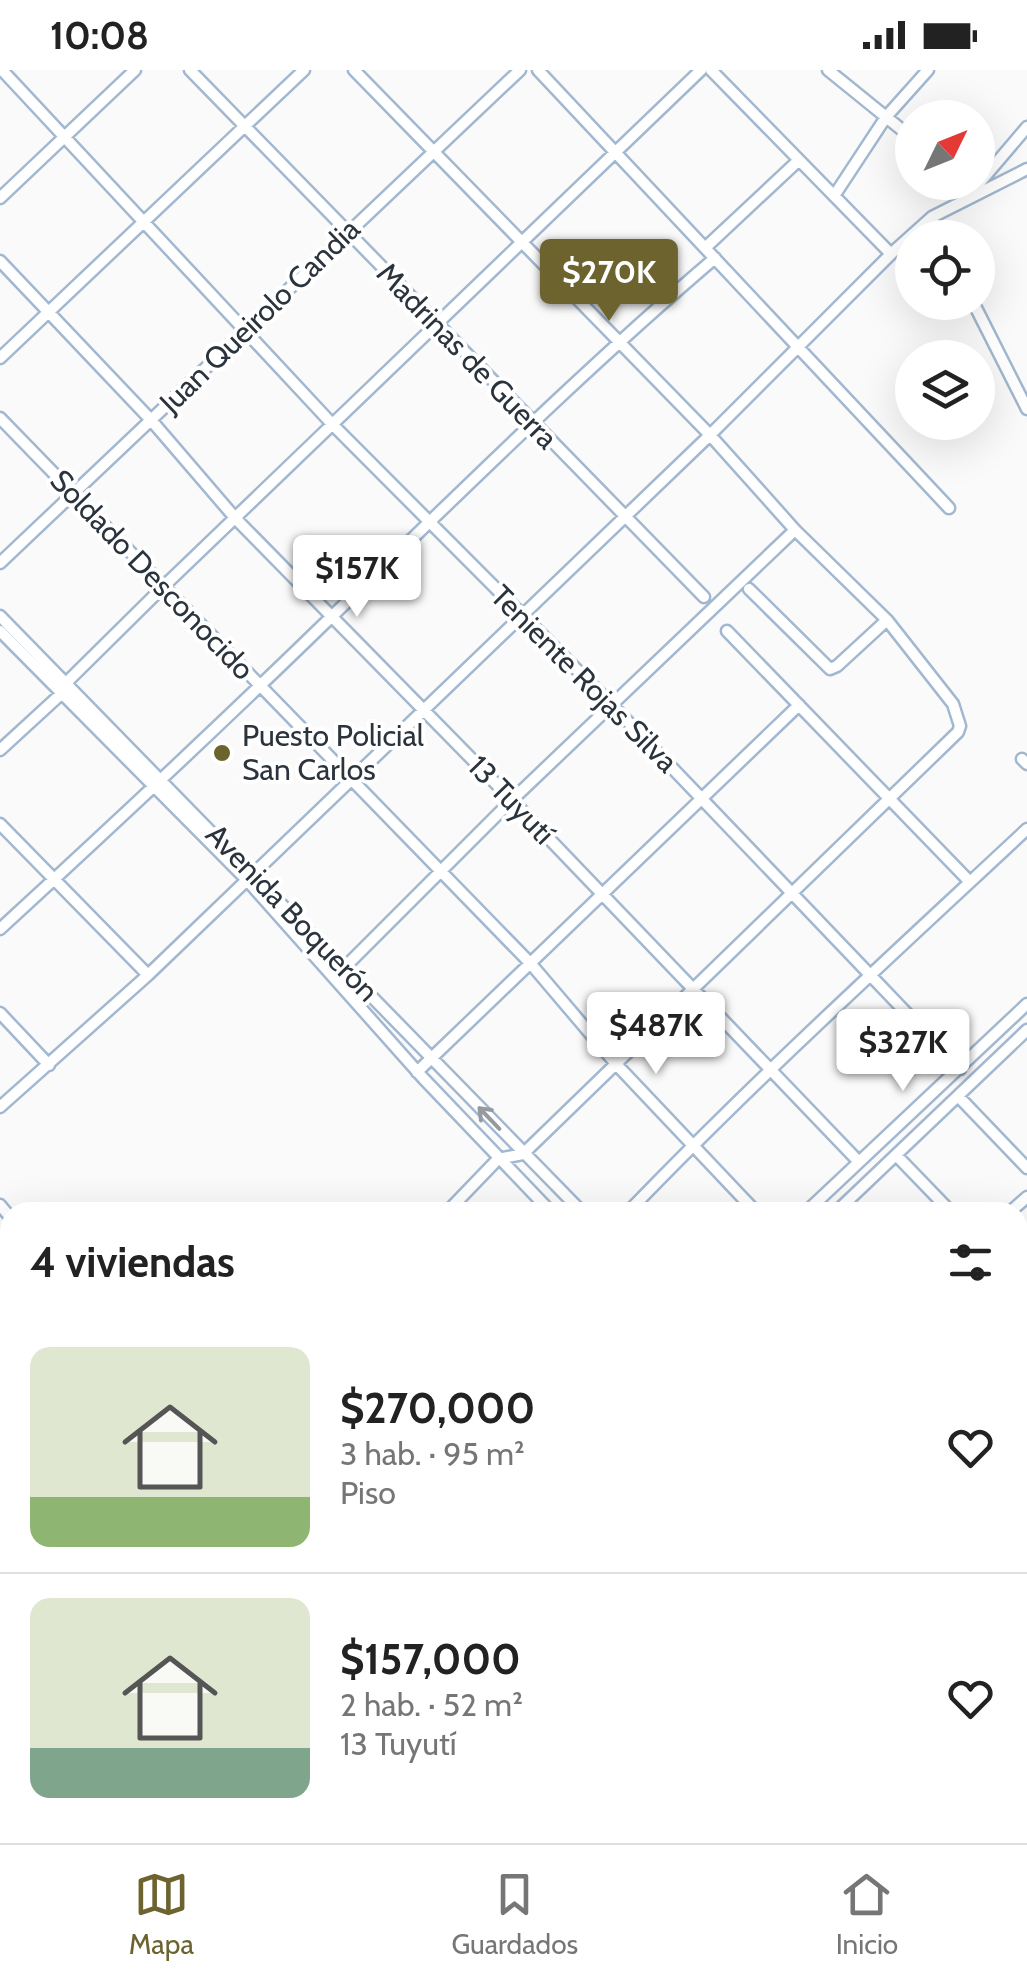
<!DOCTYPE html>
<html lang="es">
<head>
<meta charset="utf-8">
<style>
  body { margin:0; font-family:Cabin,sans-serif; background:#f2f2f2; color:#222; height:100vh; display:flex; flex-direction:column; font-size:38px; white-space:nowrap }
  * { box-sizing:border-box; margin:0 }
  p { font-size:32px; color:#767676 }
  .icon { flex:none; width:55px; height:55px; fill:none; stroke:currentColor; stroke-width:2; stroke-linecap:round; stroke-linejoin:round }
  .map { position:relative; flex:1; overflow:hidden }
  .drawer { position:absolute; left:0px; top:1132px; width:1028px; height:642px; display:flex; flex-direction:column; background:#fff; border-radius:30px 30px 0 0; box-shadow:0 10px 40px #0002 }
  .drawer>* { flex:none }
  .needle { width:65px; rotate:47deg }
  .tools { position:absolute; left:895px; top:30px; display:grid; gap:20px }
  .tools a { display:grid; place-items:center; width:100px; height:100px; border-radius:50%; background:#fff; box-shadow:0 10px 40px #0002; font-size:50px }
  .price { position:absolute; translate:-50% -85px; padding:0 22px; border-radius:10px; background:#fff; color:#222; font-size:32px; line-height:65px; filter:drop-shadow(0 2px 5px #0008) }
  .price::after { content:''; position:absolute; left:50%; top:60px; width:30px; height:22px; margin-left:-15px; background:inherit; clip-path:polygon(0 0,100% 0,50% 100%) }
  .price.on { background:#6c632f; color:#fff }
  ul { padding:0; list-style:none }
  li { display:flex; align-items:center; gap:30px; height:250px; padding:0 30px }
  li+li { border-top:2px solid #e0e0e0 }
  li span { display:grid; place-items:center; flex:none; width:280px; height:200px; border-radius:20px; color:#555 }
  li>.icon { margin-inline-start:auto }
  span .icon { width:120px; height:120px; fill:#fffc; stroke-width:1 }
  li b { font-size:42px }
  h2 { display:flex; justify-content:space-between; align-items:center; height:120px; padding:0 30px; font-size:42px }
  .status { display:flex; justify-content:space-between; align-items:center; height:70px; padding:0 50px; background:#fff; direction:ltr }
  .status svg { height:28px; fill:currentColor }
  .dock { display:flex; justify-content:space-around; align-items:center; height:140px; border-top:2px solid #e0e0e0; background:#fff; font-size:28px; color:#767676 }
  .dock a { display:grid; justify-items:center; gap:5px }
  .dock .on { color:#6c632f }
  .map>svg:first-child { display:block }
</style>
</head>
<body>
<div class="status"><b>10:08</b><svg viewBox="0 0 49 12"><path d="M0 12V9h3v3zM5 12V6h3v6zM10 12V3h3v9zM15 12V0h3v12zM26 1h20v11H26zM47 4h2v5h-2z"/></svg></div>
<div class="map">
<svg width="1027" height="1773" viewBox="0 0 1027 1773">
  <rect width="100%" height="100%" fill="#fafafa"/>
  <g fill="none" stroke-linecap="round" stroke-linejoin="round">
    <defs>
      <path id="minor" d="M2 0 333 355 613 636 960 999
        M190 0 704 527
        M538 0 949 438
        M711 0 891 184
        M828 0 912 68
        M976 117 1027 57
        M834 126 886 47 928 0
        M0 128 135 0
        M932 147 941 168
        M705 178 799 90
        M0 191 151 350 236 449 512 730 859 1092
        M973 232 1027 339
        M0 288 304 0
        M0 348 531 894 616 994 756 1142
        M0 493 520 0
        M749 519 830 599 837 596 887 550
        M0 546 582 1142
        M0 561 247 810 423 1008 551 1142
        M727 561 970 812
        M0 680 61 624 70 609 163 517 701 0
        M1022 689 1027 694
        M0 754 148 905
        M0 859C110 758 219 656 326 552 454 429 580 303 715 188
        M341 901 512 730 795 460
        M0 943 49 995
        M417 1002 799 635
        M958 1026 1027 1098
        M0 1037 148 905 710 365 354 0
        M896 1085 951 1142
        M0 1135 10 1147
        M447 1142 498 1089 523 1084 958 662 960 656 953 634 887 550 795 460 710 365 893 182 932 147 1027 99
        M628 1142C756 1009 892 885 1027 759
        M806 1142 1027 934
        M836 1142 1027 960
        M1010 1142 1027 1127
        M0 1179 10 1167
        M1018 1213 1027 1223
        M1018 1289 1027 1279
        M1018 1337 1027 1347
        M0 1438 10 1433
        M1018 1455 1027 1465
        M0 1466 10 1477
        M0 1529 10 1542
        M1018 1597 1027 1607
        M1018 1633 1027 1642
        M1018 1725 1027 1719
        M1018 1760 1027 1768
        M221 1765 229 1773
        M277 1765 286 1773
        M944 1773 956 1765"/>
      <path id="highway" d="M0 1497 10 1509
        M259 1765 268 1773"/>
    </defs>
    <use href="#minor" stroke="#a2b8d0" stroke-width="15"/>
    <use href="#highway" stroke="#7c99b7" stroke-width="20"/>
    <use href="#minor" stroke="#fff" stroke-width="10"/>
    <use href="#highway" stroke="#a8d0f9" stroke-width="15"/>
  </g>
  <defs><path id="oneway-shaft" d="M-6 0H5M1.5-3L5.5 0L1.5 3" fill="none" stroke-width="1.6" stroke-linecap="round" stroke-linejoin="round" transform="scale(2.5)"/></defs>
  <use stroke="#959a9e" href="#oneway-shaft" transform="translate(489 1048) rotate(-134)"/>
  <circle fill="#6c632f" stroke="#fff" stroke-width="4" cx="222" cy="683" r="10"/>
  <g text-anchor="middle" stroke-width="8" stroke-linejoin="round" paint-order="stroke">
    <g font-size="30" fill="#2b343d" stroke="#fff">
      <text transform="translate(260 246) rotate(-44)" y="10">Juan Queirolo Candia</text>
      <text transform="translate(467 286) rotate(46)" y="10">Madrinas de Guerra</text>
      <text transform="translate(152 505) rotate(46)" y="10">Soldado Desconocido</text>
      <text transform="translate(584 609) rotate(45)" y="10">Teniente Rojas Silva</text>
      <text transform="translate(511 730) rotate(46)" y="10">13 Tuyutí</text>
      <text transform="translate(292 843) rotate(46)" y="10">Avenida Boquerón</text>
    </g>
    <g font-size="30" fill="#2b343d" stroke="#fff" text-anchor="start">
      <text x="242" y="676">Puesto Policial<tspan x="242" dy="34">San Carlos</tspan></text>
    </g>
  </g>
</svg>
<div class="tools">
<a><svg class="needle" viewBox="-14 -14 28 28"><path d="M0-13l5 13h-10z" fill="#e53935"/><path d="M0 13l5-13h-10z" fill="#767676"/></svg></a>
<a><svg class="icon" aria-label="locate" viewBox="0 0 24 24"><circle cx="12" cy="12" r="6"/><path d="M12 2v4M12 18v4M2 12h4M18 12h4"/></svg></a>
<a><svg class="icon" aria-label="layers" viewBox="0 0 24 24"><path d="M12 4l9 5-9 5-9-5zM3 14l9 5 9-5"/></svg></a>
</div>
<b class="price on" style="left:609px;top:254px">$270K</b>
<b class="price" style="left:357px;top:550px">$157K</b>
<b class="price" style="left:656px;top:1007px">$487K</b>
<b class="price" style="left:903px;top:1024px">$327K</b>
<section class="drawer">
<h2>4 viviendas<svg class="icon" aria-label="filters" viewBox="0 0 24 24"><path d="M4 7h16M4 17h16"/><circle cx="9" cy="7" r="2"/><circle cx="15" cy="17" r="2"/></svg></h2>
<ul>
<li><span style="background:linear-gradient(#dfe7d0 75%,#8fb573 0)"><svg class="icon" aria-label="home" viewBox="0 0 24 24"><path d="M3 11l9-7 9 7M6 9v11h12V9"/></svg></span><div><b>$270,000</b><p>3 hab. · 95 m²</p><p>Piso</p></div><svg class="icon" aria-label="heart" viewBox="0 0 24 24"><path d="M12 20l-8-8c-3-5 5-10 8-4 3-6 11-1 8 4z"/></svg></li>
<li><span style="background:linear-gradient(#dfe7d0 75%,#7fa58c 0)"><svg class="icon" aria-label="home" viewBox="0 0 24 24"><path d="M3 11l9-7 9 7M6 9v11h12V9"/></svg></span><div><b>$157,000</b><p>2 hab. · 52 m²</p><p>13 Tuyutí</p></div><svg class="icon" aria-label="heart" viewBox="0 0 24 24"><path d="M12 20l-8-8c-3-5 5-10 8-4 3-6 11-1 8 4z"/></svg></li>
</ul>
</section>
</div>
<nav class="dock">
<a class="on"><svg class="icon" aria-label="map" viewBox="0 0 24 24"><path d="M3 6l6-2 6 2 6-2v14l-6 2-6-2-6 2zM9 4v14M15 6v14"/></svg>Mapa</a>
<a><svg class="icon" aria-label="saved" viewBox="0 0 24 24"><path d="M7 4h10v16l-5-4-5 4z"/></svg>Guardados</a>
<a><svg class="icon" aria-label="home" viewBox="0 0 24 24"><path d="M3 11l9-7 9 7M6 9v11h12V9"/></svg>Inicio</a>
</nav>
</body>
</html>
